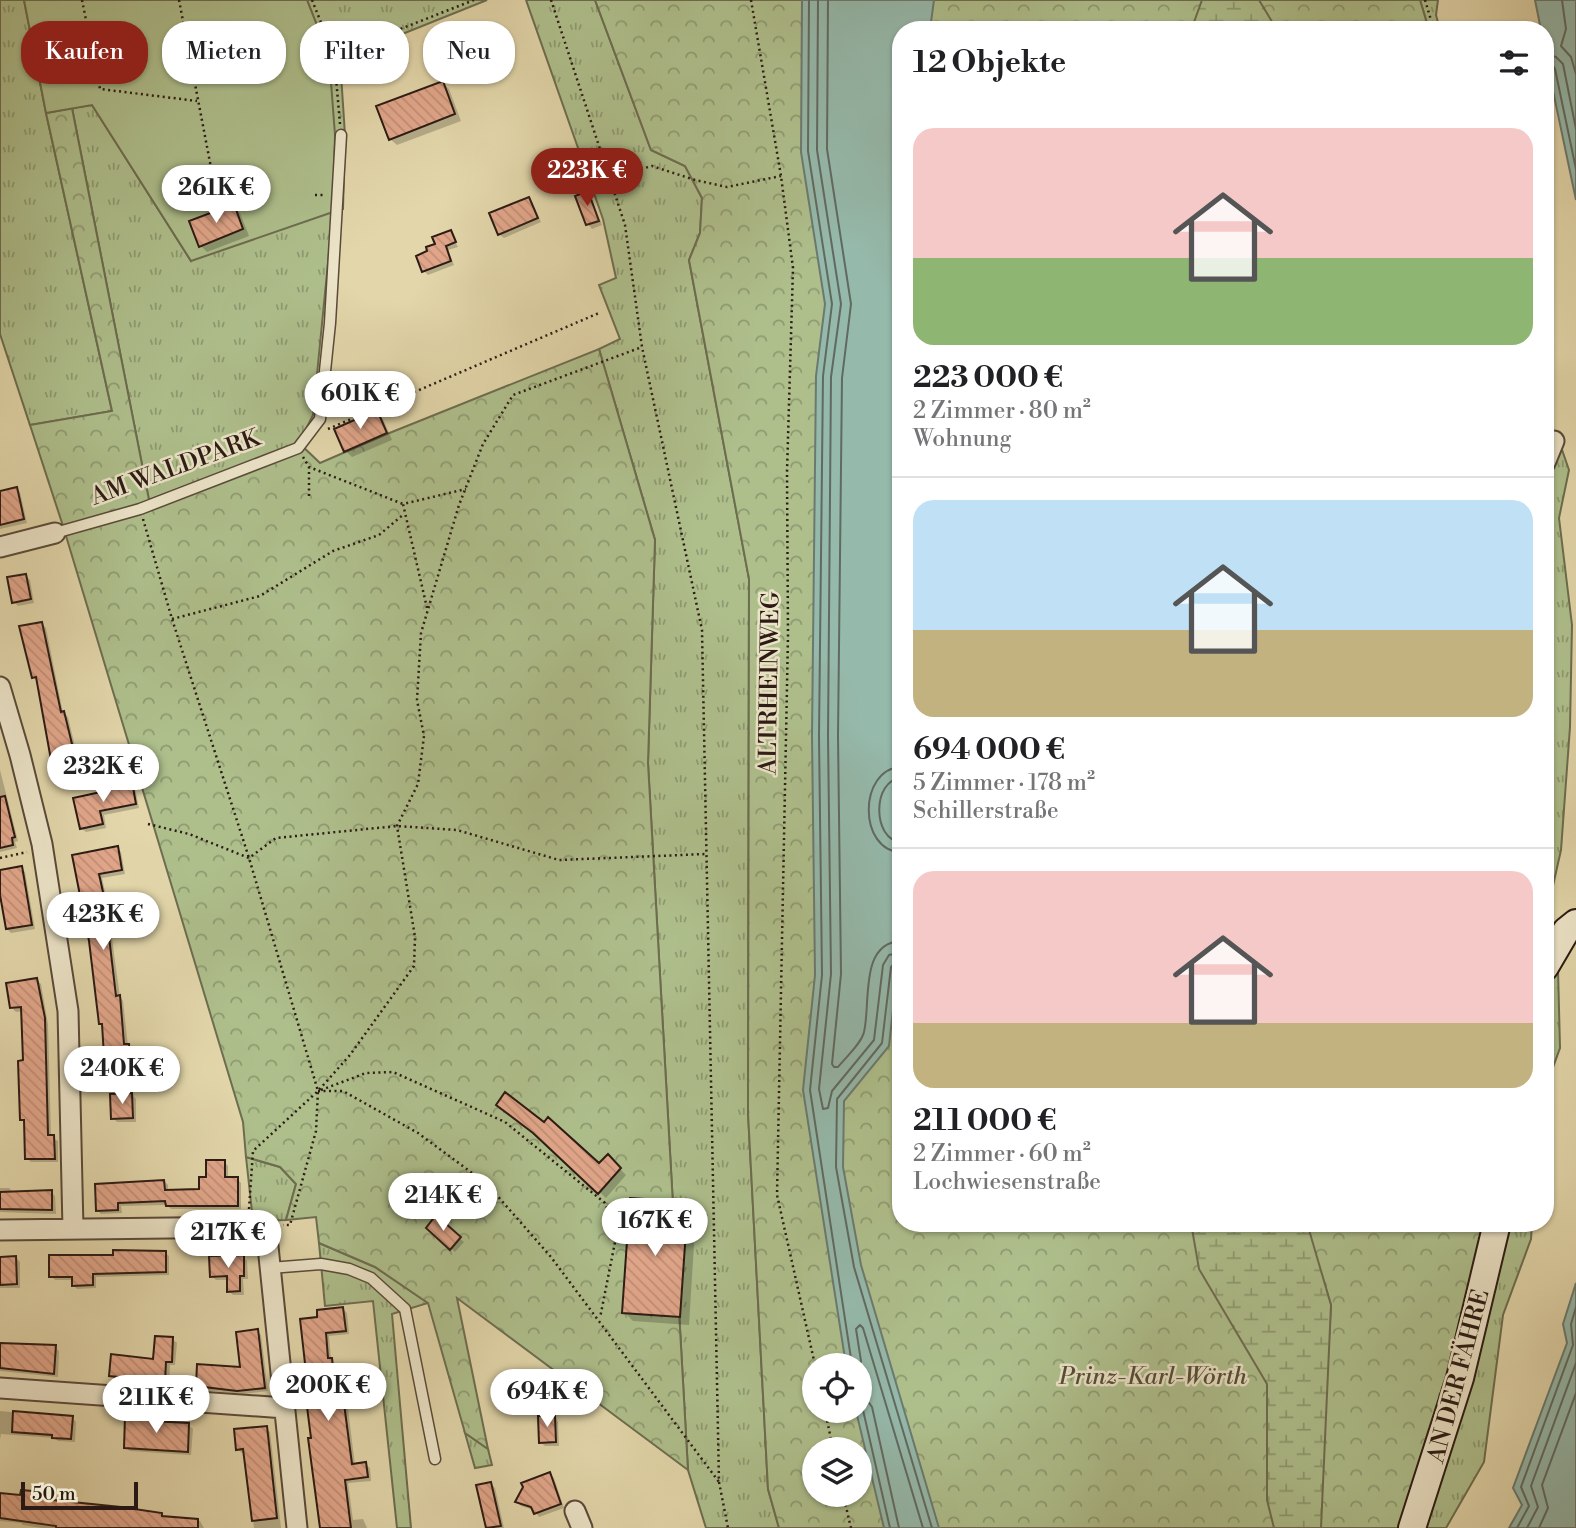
<!DOCTYPE html>
<html lang="de">
<head>
<meta charset="utf-8">
<style>
  body { margin:0; font-family:"Libre Bodoni",serif; background:#f6f6f6; color:#202124; height:100vh; display:flex; flex-direction:column; font-size:26px; white-space:nowrap }
  * { box-sizing:border-box; margin:0 }
  p { font-size:23px; color:#757577 }
  .icon { flex:none; width:38px; height:38px; fill:none; stroke:currentColor; stroke-width:2; stroke-linecap:round; stroke-linejoin:round }
  .map { position:relative; flex:1; overflow:hidden }
  .side { position:absolute; left:892px; top:21px; width:662px; height:1211px; display:flex; flex-direction:column; background:#fff; border-radius:28px; box-shadow:0 2px 5px #0004 }
  .side>* { flex:none }
  .top-card { position:absolute; left:21px; top:21px; width:665px; height:63px; display:flex; gap:14px }
  .buttons { position:absolute; left:802px; top:1353px; display:grid; gap:14px }
  .buttons a { display:grid; place-items:center; width:70px; height:70px; border-radius:50%; background:#fff; box-shadow:0 2px 5px #0004; font-size:35px }
  .scale { position:absolute; left:21px; bottom:18px; width:117px; box-sizing:border-box; padding-left:7px; border:4px solid #2c1b14; border-top:0; font-size:19px; line-height:24px; white-space:nowrap; color:#2c1b14; -webkit-text-stroke:5px #ece4c8; paint-order:stroke }
  .price { position:absolute; translate:-50% -60px; padding:0 16px; border-radius:24px; background:#fff; color:#222; font-size:23px; line-height:46px; filter:drop-shadow(0 2px 4px #0008) }
  .price::after { content:''; position:absolute; left:50%; top:42px; width:21px; height:16px; margin-left:-10px; background:inherit; clip-path:polygon(0 0,100% 0,50% 100%) }
  .price.current { background:#8f2418; color:#fff }
  ul { padding:0; list-style:none }
  li { display:grid; align-content:center; gap:14px; height:371px; padding:0 21px }
  li+li { border-top:2px solid #e0e0e0 }
  li span { display:grid; place-items:center; height:217px; border-radius:21px; color:#555 }
  li>.icon { margin-inline-start:auto }
  span .icon { width:126px; height:126px; fill:#fffc; stroke-width:1 }
  li b { font-size:30px }
  h2 { display:flex; justify-content:space-between; align-items:center; height:84px; padding:0 21px; font-size:30px }
  .chip { padding:0 24px; border-radius:28px; background:#fff; box-shadow:0 2px 5px #0004; font-size:24px; line-height:63px }
  .chip.current { background:#8f2418; color:#fff }
  .map>svg:first-child { display:block }
</style>
</head>
<body>
<div class="map">
<svg width="1576" height="1528" viewBox="0 0 1576 1528">
  <defs>
    <pattern id="grass-tufts" width="24" height="20" patternUnits="userSpaceOnUse" patternTransform="scale(1.75)"><rect width="24" height="20" fill="#aebf8c"/><path d="M3 7l-1-3M5 7V3M7 7l1-3M15 17l-1-3M17 17v-4M19 17l1-3" fill="none" stroke="#8e9a71"/></pattern>
    <pattern id="forest-crowns" width="20" height="18" patternUnits="userSpaceOnUse" patternTransform="scale(1.75)"><rect width="20" height="18" fill="#aebf8c"/><path d="M2 6a3 3 0 1 1 6 0M12 15a3 3 0 1 1 6 0" fill="none" stroke="#8e9a71"/></pattern>
    <pattern id="wetland-marsh" width="20" height="14" patternUnits="userSpaceOnUse" patternTransform="scale(1.75)"><rect width="20" height="14" fill="#aebf8c"/><path d="M1 5h8M5 5V1M11 12h8M15 12V8" fill="none" stroke="#8e9a71"/></pattern>
    <pattern id="building-back-hatch" width="6" height="6" patternUnits="userSpaceOnUse" patternTransform="scale(1.75)"><rect width="6" height="6" fill="#e1a68a"/><path d="M-1 5l2 2M0 0l6 6M5-1l2 2" fill="none" stroke="#c18e76"/></pattern>
  </defs>
  <rect width="100%" height="100%" fill="#e2d6aa"/>
  <filter id="stains"><feTurbulence type="fractalNoise" baseFrequency=".00286" numOctaves="4"/><feColorMatrix values="0 0 0 0 .2 0 0 0 0 .09 0 0 0 0 .02 0 0 0 .5 -.17"/></filter>
  <radialGradient id="worn" r=".72"><stop offset=".6" stop-color="#630" stop-opacity="0"/><stop offset="1" stop-color="#630" stop-opacity=".3"/></radialGradient>
  <path fill="url(#grass-tufts)" stroke="#6d6d50" stroke-width="2" d="M0 0H24L46 113 112 411 30 425 0 334Z
    M307 0H487L340 59 345 135 343 209 333 212 313 415 299 443 149 500 72 108 92 105 191 261 329 56Z
    M526 0H595L651 150 685 166 702 198 700 233 689 260 749 579 748 1113 768 1489 779 1528H706L688 1470 648 763 655 540 599 349 620 339 599 285 616 278 603 219Z
    M1420 0H1438L1436 15 1440 30H1429Z
    M1545 431 1546 438 1559 441 1569 470 1559 518 1572 625 1570 727 1561 850 1545 921Z
    M1556 959 1558 969 1560 1048 1545 1089V984Z
    M246 1157 280 1167 296 1184 286 1220 253 1221Z
    M1503 1223H1532L1531 1239 1503 1315 1484 1462 1446 1528H1419Z
    M319 1243 375 1267 428 1303 392 1314 411 1528H397L373 1301 325 1306Z
    M465 1433 488 1449 492 1465 475 1468Z"/>
  <path fill="url(#forest-crowns)" stroke="#6d6d50" stroke-width="2" fill-rule="evenodd" d="M595 0H1420L1429 30H901V1223H1493L1407 1528H779L768 1489 748 1113 749 579 689 260 700 233 702 198 685 166 651 150ZM1319 1266 1331 1305 1328 1357ZM814 1365H859V1410H814ZM814 1449H859V1494H814Z
    M72 108 149 500 299 443 320 463 387 434 599 349 655 540 648 763 688 1470 457 1298 488 1449 465 1433 428 1303 375 1267 319 1243 316 1217 286 1220 296 1184 280 1167 246 1157 243 1122 63 526 30 425 112 411 46 113Z"/>
  <path fill="url(#wetland-marsh)" stroke="#6d6d50" stroke-width="2" d="M1202 0H1259L1277 30H1195L1193 25Z
    M1191 1223H1307L1331 1305 1321 1528H1274L1267 1500V1384L1199 1269Z"/>
  <path fill="#aebf8c" stroke="#6d6d50" stroke-width="2" d="M24 0H307L329 56 335 135 333 212 191 261 92 105 46 113Z"/>
  <path fill="#95b9ab" stroke="#6b7a6f" stroke-width="2" d="M802 0H934L930 30H901V747L896 817 901 841V939L889 1046 844 1101 843 1167 861 1265 939 1528H884L856 1411 859 1410V1365H846L803 1090 815 975 812 736 816 376 825 304 801 152Z
    M1535 0H1576V200L1545 53V30H1541Z
    M1576 1283V1528H1509L1522 1505 1513 1488 1567 1343 1563 1324Z"/>
  <path fill="#0003" d="M442 83 449 89 461 121 397 145 390 139Z
    M587 193 591 197 602 225 592 229 588 224 578 197Z
    M529 199 541 222 504 238 499 234Z
    M233 206 240 213 249 236 207 252 201 246Z
    M450 232 458 247 448 250 454 265 428 275 424 271 437 245Z
    M376 412 383 419 392 440 352 457 346 451Z
    M16 488 20 492 27 523 0 529V492Z
    M26 576 30 580 34 603 18 606 14 602Z
    M42 624 46 628 63 713 68 717 83 780 61 785 57 781 38 681 34 677Z
    M0 770 18 841 15 842 17 848 0 852Z
    M131 784 135 788 139 808 104 815 106 828 86 832 81 828 112 791Z
    M117 848 121 852 125 874 102 878 114 932H111L120 997 123 1001 128 1046 133 1050 134 1074 111 1075 107 1071 104 1026 101 1023 90 940 74 856Z
    M21 868 25 872 35 929 11 933 7 929 0 872Z
    M37 980 41 984 48 1024 51 1137 58 1141V1162H31L26 1158V1124L22 1120 25 1062 23 1011 16 1012 12 1008Z
    M132 1095 136 1099V1122H117L113 1118Z
    M541 1138 599 1165 608 1157 626 1175 606 1198Z
    M224 1162 228 1166V1179H237L241 1183V1209H171L167 1205 121 1206 122 1213 101 1214 97 1210 164 1181 168 1185V1191H201Z
    M0 1188H9L14 1193 51 1192 55 1196 56 1214 0 1212Z
    M687 1204 696 1213 689 1325 633 1321 624 1312Z
    M436 1218 464 1242 455 1252 432 1232Z
    M165 1253 169 1256V1275L96 1277V1288L77 1289 73 1285V1280H55L51 1276 115 1257Z
    M243 1257 247 1261 248 1279H243L244 1295H233L229 1291V1280H216L211 1276Z
    M16 1258 20 1262V1288H0V1259Z
    M343 1309 347 1313 349 1334 329 1336 331 1359 335 1364 339 1398 343 1397 347 1401 355 1465 365 1464 370 1468 371 1481 348 1483 353 1520 363 1519 367 1528H321L311 1401 319 1319Z
    M257 1331 261 1335 268 1391 243 1394 202 1390 198 1386 242 1369Z
    M172 1339 177 1343 175 1365H170L169 1385 115 1379 111 1375 155 1361Z
    M0 1344 55 1347 59 1351 58 1377 0 1371Z
    M0 1411 72 1418 76 1422 75 1442 58 1441 54 1438 1 1434 0 1439Z
    M554 1417 558 1422 559 1446H545L540 1442Z
    M150 1419 154 1423 188 1425 193 1429 191 1455 130 1451 125 1447Z
    M266 1428 270 1432 281 1528H254L245 1453H242L237 1449Z
    M550 1474 554 1478 564 1508 539 1517 534 1510 521 1506 517 1502Z
    M491 1484 495 1488 504 1528H488L478 1486Z
    M43 1494 47 1501 200 1521 204 1528H42L23 1525 21 1523 0 1521V1495L22 1496Z"/>
  <g fill="none" stroke-linecap="round" stroke-linejoin="round">
    <path stroke="#606a60" stroke-width="2" d="M809 0 808 151 832 304 823 376 819 736 822 975 810 1090 852 1365
      M818 0 817 150 841 304 831 377 828 736 831 974 819 1089 823 1109 828 1108 832 1091 874 1040 883 965 889 955 901 952
      M828 0 827 149 851 304 842 378 838 736 841 974 832 1064 834 1067H838C846 1057 861 1044 864 1032 871 1003 859 943 901 941
      M1562 0 1566 29 1561 46 1571 57 1576 74
      M1545 54 1556 57 1563 64 1576 129
      M1545 63 1552 64 1555 69 1576 169
      M901 767C858 769 858 851 901 852
      M901 778C872 780 872 840 901 842
      M901 961 895 962 891 967 882 1043 837 1099 836 1167 854 1267 932 1528
      M859 1372 861 1361 856 1329 860 1325 863 1328 923 1528
      M859 1395 867 1400 872 1407 899 1528
      M859 1405 863 1410 890 1528
      M1517 1528 1529 1506 1521 1487 1573 1345 1571 1324 1576 1307
      M1527 1528 1538 1507 1531 1486 1576 1363
      M1539 1528 1548 1508 1542 1485 1576 1393"/>
  </g>
  <path fill="url(#building-back-hatch)" stroke="#2c1b14" stroke-width="2" d="M443 81 455 114 389 140 376 106Z
    M588 191 599 221 586 225 575 196Z
    M529 197 538 218 498 235 489 213Z
    M234 204 243 229 199 247 189 221Z
    M451 230 456 242 446 246 451 261 422 272 416 256 427 251 426 247 435 244 432 237Z
    M377 410 387 433 344 452 334 429Z
    M17 487 24 519 0 525V491Z
    M26 574 31 599 12 603 7 577Z
    M42 622 61 712 64 711 80 777 55 782 36 677 32 678 19 626Z
    M132 782 136 804 100 811 103 824 80 829 73 798 110 790 109 787Z
    M5 796 15 837 12 838 13 845 0 848V797Z
    M118 846 122 870 99 874 111 928H108L116 996 120 995 124 1044H129L131 1070 105 1072 102 1024H99L89 941 72 855Z
    M22 866 32 925 6 929 0 895V870Z
    M37 978 45 1018 48 1135H54L55 1159H25L24 1120H20L18 1061 23 1060 21 1007 10 1008 6 983Z
    M505 1092 544 1122 548 1117 599 1163 608 1154 621 1168 598 1194 533 1133 496 1105Z
    M132 1093 133 1118 111 1119 110 1094Z
    M206 1160H225V1177H238V1206H166L165 1201 143 1202 118 1203V1210L96 1211 95 1184 164 1180 165 1190 199 1189V1177H206Z
    M52 1190V1210L0 1209V1192Z
    M630 1198 688 1202 680 1317 622 1313Z
    M436 1215 461 1237 450 1250 426 1228Z
    M113 1250 166 1251V1272L93 1274V1285L72 1286V1277H49V1255H113Z
    M244 1255V1276H240V1291L227 1292V1276L210 1277 209 1256Z
    M16 1256 17 1284 0 1285V1257Z
    M343 1307 346 1331 326 1333 328 1358H332L336 1396H343L352 1464 366 1462 368 1477 345 1480 351 1528H320L308 1438H311L306 1399H309L300 1319 317 1317V1310Z
    M258 1329 265 1388 237 1391 196 1386 197 1364 240 1367 236 1332Z
    M155 1336 173 1337 172 1362H166L165 1382 109 1376 111 1354 153 1359Z
    M0 1343 56 1345 54 1374 0 1368Z
    M13 1411 73 1416 71 1439 52 1438V1435L12 1432Z
    M125 1416 151 1418V1421L189 1423 188 1452 124 1448Z
    M538 1416H555L556 1442 539 1443Z
    M267 1426 277 1518 252 1521 243 1449 236 1450 234 1429Z
    M550 1472 561 1504 534 1514 531 1507 515 1502 523 1487 521 1483Z
    M491 1482 501 1526 486 1528 476 1485Z
    M21 1490 44 1492 43 1499 121 1507 162 1513V1516L198 1519V1528H56V1526L0 1518V1493L20 1495Z"/>
  <g fill="none" stroke-linecap="round" stroke-linejoin="round">
    <defs>
      <path id="lane" d="M55 533 140 509 298 448 320 419 330 323 341 135
        M270 1268 321 1264 349 1269 371 1278 405 1309 435 1459"/>
      <path id="street" d="M1545 463 1554 441
        M0 547 55 533
        M0 687 20 755 42 844 68 1011 73 1229
        M0 1230 266 1227 297 1528
        M0 1388 285 1408
        M575 1511 582 1528"/>
      <path id="secondary" d="M1545 967 1566 931 1576 923
        M1412 1528 1460 1378 1497 1223"/>
    </defs>
    <use href="#lane" stroke="#5a4a3a" stroke-width="13"/>
    <use href="#street" stroke="#5a4a3a" stroke-width="23"/>
    <use href="#secondary" stroke="#2c1b14" stroke-width="30"/>
    <path stroke="#2c1b14" stroke-width="2.5" stroke-dasharray="2 3.5" stroke-linecap="butt" d="M82 0 100 89 197 101
      M179 0 212 173 245 167
      M312 0 334 55 340 124
      M551 0 625 225 642 347 702 630 719 1482 728 1528
      M751 0 781 176 793 268 787 472 788 635 777 1195 815 1365
      M1425 0 1434 30
      M334 55 474 0
      M609 178 652 166 695 180 727 187 781 176
      M315 195H325
      M328 429 599 313
      M303 457 309 467 403 504
      M309 496V467
      M143 519 172 619 249 858 318 1091 316 1131 290 1225H283
      M427 608 403 504 466 489
      M172 619 260 596 333 551 379 535 404 514
      M148 824 189 834 249 858 276 838 397 826 457 830 559 860 706 854
      M0 858 27 852
      M321 1090 366 1073 393 1072 505 1122 605 1203 617 1232 600 1318
      M318 1091H343L418 1133 487 1184 551 1257 719 1482
      M249 1209 253 1151 318 1091 350 1055 414 966 415 937 397 826 418 784 424 736 417 700 421 633 459 505 483 444 513 395 642 347
      M825 1410 833 1449
      M843 1494 851 1528"/>
    <use href="#lane" stroke="#ece4c8" stroke-width="10"/>
    <use href="#street" stroke="#ece4c8" stroke-width="19"/>
    <use href="#secondary" stroke="#ece4c8" stroke-width="26"/>
  </g>
  <g text-anchor="middle" stroke-width="5" stroke-linejoin="round" paint-order="stroke">
    <g font-size="24" fill="#2c1b14" stroke="#ece4c8">
      <text transform="translate(175 467) rotate(-20)" y="8">AM WALDPARK</text>
      <text transform="translate(769 683) rotate(-89)" y="8">ALTRHEINWEG</text>
      <text transform="translate(1458 1376) rotate(-75)" y="8">AN DER FÄHRE</text>
    </g>
    <g font-size="24" font-style="italic" fill="#534c38" stroke="#ece4c8">
      <text x="1153" y="1384">Prinz-Karl-Wörth</text>
    </g>
  </g>
  <rect width="100%" height="100%" filter="url(#stains)"/>
  <rect width="100%" height="100%" fill="url(#worn)"/>
</svg>
<div class="buttons">
<a><svg class="icon" aria-label="locate" viewBox="0 0 24 24"><circle cx="12" cy="12" r="6"/><path d="M12 2v4M12 18v4M2 12h4M18 12h4"/></svg></a>
<a><svg class="icon" aria-label="layers" viewBox="0 0 24 24"><path d="M12 4l9 5-9 5-9-5zM3 14l9 5 9-5"/></svg></a>
</div>
<div class="scale">50 m</div>
<b class="price current" style="left:587px;top:208px">223K €</b>
<b class="price" style="left:216px;top:225px">261K €</b>
<b class="price" style="left:360px;top:431px">601K €</b>
<b class="price" style="left:103px;top:804px">232K €</b>
<b class="price" style="left:103px;top:952px">423K €</b>
<b class="price" style="left:122px;top:1106px">240K €</b>
<b class="price" style="left:443px;top:1233px">214K €</b>
<b class="price" style="left:655px;top:1258px">167K €</b>
<b class="price" style="left:228px;top:1270px">217K €</b>
<b class="price" style="left:328px;top:1423px">200K €</b>
<b class="price" style="left:547px;top:1429px">694K €</b>
<b class="price" style="left:156px;top:1435px">211K €</b>
<div class="top-card">
<a class="chip current">Kaufen</a>
<a class="chip">Mieten</a>
<a class="chip">Filter</a>
<a class="chip">Neu</a>
</div>
<section class="side">
<h2>12 Objekte<svg class="icon" aria-label="filters" viewBox="0 0 24 24"><path d="M4 7h16M4 17h16"/><circle cx="9" cy="7" r="2"/><circle cx="15" cy="17" r="2"/></svg></h2>
<ul>
<li><span style="background:linear-gradient(#f6c9c9 60%,#8fb573 0)"><svg class="icon" aria-label="home" viewBox="0 0 24 24"><path d="M3 11l9-7 9 7M6 9v11h12V9"/></svg></span><div><b>223 000 €</b><p>2 Zimmer · 80 m²</p><p>Wohnung</p></div></li>
<li><span style="background:linear-gradient(#bfe0f5 60%,#c2b280 0)"><svg class="icon" aria-label="home" viewBox="0 0 24 24"><path d="M3 11l9-7 9 7M6 9v11h12V9"/></svg></span><div><b>694 000 €</b><p>5 Zimmer · 178 m²</p><p>Schillerstraße</p></div></li>
<li><span style="background:linear-gradient(#f6c9c9 70%,#c2b280 0)"><svg class="icon" aria-label="home" viewBox="0 0 24 24"><path d="M3 11l9-7 9 7M6 9v11h12V9"/></svg></span><div><b>211 000 €</b><p>2 Zimmer · 60 m²</p><p>Lochwiesenstraße</p></div></li>
</ul>
</section>
</div>
</body>
</html>
